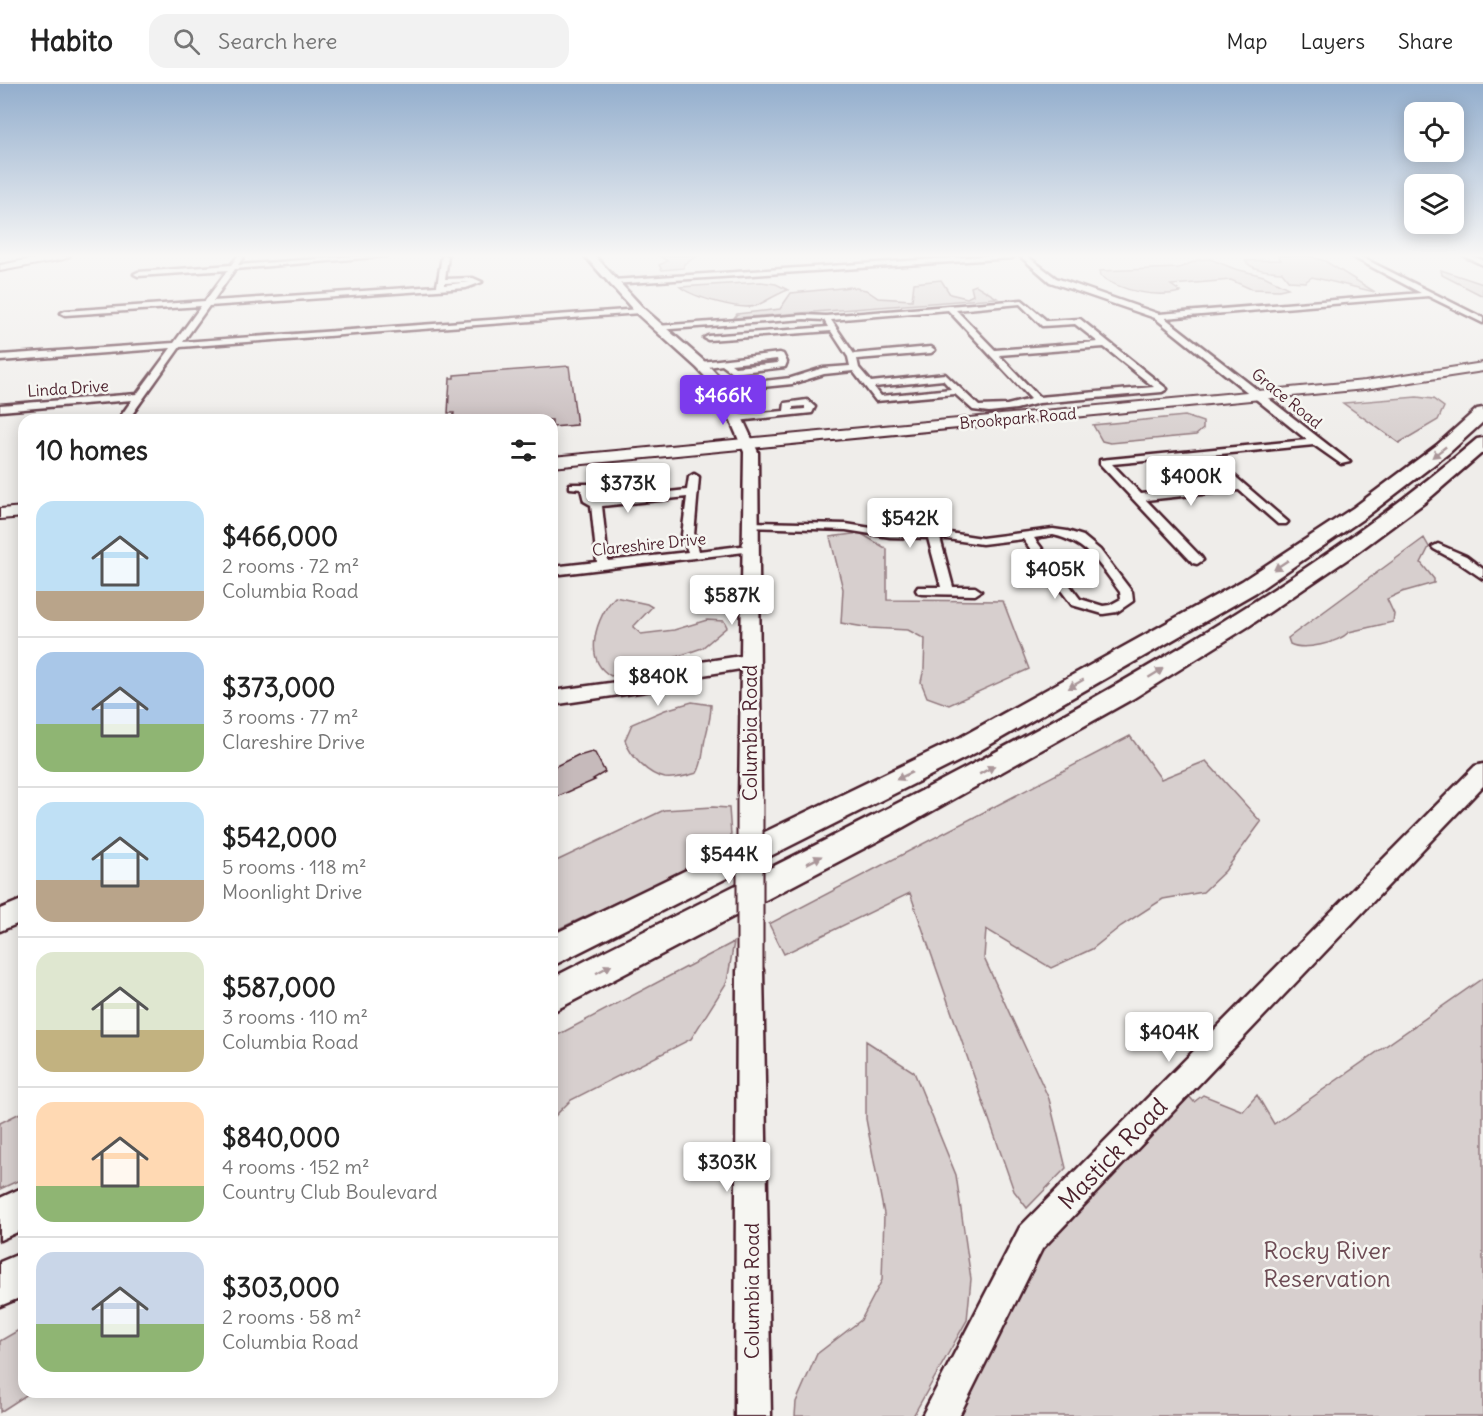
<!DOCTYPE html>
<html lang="en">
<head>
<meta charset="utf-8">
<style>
  body { margin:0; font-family:Delius,sans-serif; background:#f2f2f2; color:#222; height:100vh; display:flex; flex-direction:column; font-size:22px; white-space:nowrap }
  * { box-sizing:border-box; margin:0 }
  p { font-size:20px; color:#767676 }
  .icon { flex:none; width:33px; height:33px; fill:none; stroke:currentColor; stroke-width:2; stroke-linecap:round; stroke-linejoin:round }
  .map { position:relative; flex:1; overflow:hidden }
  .side { position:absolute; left:18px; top:330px; width:540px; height:984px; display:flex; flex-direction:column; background:#fff; border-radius:18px; box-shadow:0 3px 15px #0003 }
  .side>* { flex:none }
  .controls { position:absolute; left:1404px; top:18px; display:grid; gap:12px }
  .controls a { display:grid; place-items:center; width:60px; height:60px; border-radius:12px; background:#fff; box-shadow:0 3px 15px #0003; font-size:30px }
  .price { position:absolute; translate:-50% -51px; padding:0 14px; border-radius:6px; background:#fff; color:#222; font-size:20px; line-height:39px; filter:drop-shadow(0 2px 3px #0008) }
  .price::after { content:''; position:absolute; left:50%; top:36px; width:18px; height:14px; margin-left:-9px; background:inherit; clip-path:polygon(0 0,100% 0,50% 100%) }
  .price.on { background:#7c3aed; color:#fff }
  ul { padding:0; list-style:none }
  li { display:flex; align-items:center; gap:18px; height:150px; padding:0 18px }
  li+li { border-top:2px solid #e0e0e0 }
  li span { display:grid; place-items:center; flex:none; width:168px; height:120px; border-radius:18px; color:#555 }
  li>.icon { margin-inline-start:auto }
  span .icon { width:72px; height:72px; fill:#fffc; stroke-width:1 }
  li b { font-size:26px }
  h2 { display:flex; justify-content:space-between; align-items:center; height:72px; padding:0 18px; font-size:26px }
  header { display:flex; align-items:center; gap:36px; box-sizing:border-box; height:84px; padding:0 30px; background:#fff; border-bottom:2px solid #e0e0e0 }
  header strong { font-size:28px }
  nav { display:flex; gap:33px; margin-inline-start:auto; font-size:21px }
  .search { width:420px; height:54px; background:#f2f2f2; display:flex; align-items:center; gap:15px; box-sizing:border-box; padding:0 21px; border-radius:18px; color:#767676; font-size:22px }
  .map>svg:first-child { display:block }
</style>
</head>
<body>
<header>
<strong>Habito</strong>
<div class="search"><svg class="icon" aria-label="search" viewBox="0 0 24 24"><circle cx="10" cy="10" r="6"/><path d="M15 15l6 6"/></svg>Search here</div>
<nav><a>Map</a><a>Layers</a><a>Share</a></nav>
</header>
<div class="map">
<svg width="1483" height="1332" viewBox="0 0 1483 1332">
  <rect width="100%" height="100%" fill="#efedea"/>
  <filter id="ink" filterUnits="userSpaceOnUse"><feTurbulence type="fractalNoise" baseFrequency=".0167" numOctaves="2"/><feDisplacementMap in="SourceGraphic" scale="12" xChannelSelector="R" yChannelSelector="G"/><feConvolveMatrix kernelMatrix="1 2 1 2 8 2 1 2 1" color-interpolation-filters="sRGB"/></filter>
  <g filter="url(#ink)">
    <path fill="#d7cfce" stroke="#90777c" stroke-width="1.5" d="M659 172H698L684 180V184L662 186 659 181 668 177Z
      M1278 172H1308L1325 177 1375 208 1312 193 1305 198 1289 197 1282 188C1270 187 1253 187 1245 177L1281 176Z
      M1210 175 1235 185 1264 192 1288 204 1279 206 1251 205 1231 196 1171 201 1181 208C1155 214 1121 207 1100 192L1099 187 1179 184 1198 176Z
      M1441 186 1483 200V212L1442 191Z
      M941 196 950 210 967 214 973 211 971 203 976 201 997 214 734 234 737 230 780 225 791 209 851 203 866 206 878 214 912 216 914 199Z
      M761 198 776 200 788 206C777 210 768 216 758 221 743 228 693 213 680 203Z
      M1417 313 1433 315 1444 323 1438 336 1399 359 1343 319Z
      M1185 332 1203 338V345L1196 351 1110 359 1102 357 1093 341Z
      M860 449 887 465V516L1003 517 1029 585 949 621 927 613 921 598 924 584 925 555 908 546 870 544 841 539 843 505 830 453Z
      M1424 454 1429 463 1421 479 1434 495V499L1402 508 1387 515 1394 530 1393 538 1349 548C1338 559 1304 567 1290 560L1288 554Z
      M615 513 647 520 652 523 633 543 641 550 674 546 707 536 724 537 727 543 702 564 647 583 611 592C582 576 596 532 615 513Z
      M692 618 711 621C711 634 708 643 705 655 702 668 704 677 697 689 687 692 676 695 665 694 648 691 630 672 625 656L632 640 665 626Z
      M1130 652 1161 695 1206 677 1261 738 1225 787 1203 808 1163 815 1121 842 1092 865 1051 884 986 845 984 874 1049 1015 1066 1084 1027 1124 1014 1107 910 809 784 870 769 840Z
      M713 723 729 724 732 765 552 848V779L664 726Z
      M734 858 727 898 691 955 571 1016 552 1035V954Z
      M1483 894V1332H948L1034 1160 1184 1006 1194 1018 1203 1011 1243 1027 1257 1011 1274 1040Z
      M866 957 914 988 956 1091 971 1195 967 1236 913 1332H795L796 1318 817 1270 861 1236 882 1196 884 1130 866 1035Z
      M24 1027V1094L0 1105V1039Z
      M24 1243V1308H31L0 1328V1257Z"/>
    <path fill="#c6babb" stroke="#4a1f2b" stroke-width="1.5" d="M569 282 577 341 552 343V336H453L454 329H448L450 294H454V291Z
      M592 668 595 669 605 688 593 695 595 696 552 715V684L578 671 579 672Z"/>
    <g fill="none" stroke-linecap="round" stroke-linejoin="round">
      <defs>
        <path id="street" d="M238 172H244L238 181 357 172H386L235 185 213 217 437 202 442 172H448L445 195 473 194 482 198 466 204 209 222 183 258 640 225 644 227 640 229 180 263 128 336H118L132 316 0 327V321L137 310 171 264 0 277V271L174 259 201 222 65 231 61 229 65 227 205 217 228 186 138 192 134 190 138 188 231 181ZM470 198 444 201V199Z
          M983 172H1015L1012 174 612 200 608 198 612 196Z
          M1020 172H1027L1056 194 1159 230 1421 209 1351 172H1359L1483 234V239L1428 212 1165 234 1350 378 1341 380 1314 361 1210 371 1288 438 1286 440H1278L1239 406 1146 416 1201 473 1203 476 1197 480 1193 479 1100 380V376L1307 356 1155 234 1050 198ZM1199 372 1232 401 1141 410 1112 380Z
          M1464 172H1472L1483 176V181Z
          M1022 216 1047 237 1080 235 1167 305 1162 308 1039 319 1016 325 989 328 973 326 955 310 876 317 853 287 824 290 792 300 723 307 720 306V302L791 294 823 284 850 282 848 273 831 247 708 256 704 254 708 252 828 243 824 236 804 235 657 246 653 244 657 242 804 231 826 232ZM1020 220 1042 242 1075 240 1098 258 995 266 956 226ZM948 226 1031 315 1007 321 979 322 945 290 871 298 859 284 857 275 931 269 935 266 931 263 854 270 831 236ZM1104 263 1154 303 1039 313 999 271ZM943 296 951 305 881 312 874 303Z
          M780 269 783 270 787 278 785 283 733 289 722 281 701 284 697 281 701 278ZM777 275 778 279 735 283 731 280Z
          M807 316 815 323 812 329 737 337 732 334 737 331 784 327 785 319ZM805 322V325L793 326V323Z
          M694 390 699 393 694 451 699 467 749 461 755 465 753 467 552 491V483L597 478 591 421 584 417 581 405 570 404V400H590L594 415 596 416 687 406 689 393ZM687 413 682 451 688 468 608 477 602 422Z
          M750 438 846 440 890 447 943 448 982 454 1053 445 1067 447 1083 452 1100 466 1132 508 1133 517 1117 528 1103 530 1072 521 1023 455 982 460 940 454 953 503H975L981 507 975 511 922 510 918 509 916 506 918 503H941L928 454 890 453 846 446 746 443V439ZM1053 451C1087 458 1101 482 1120 508L1121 515 1110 521 1103 522 1080 515 1034 454Z
          M1438 460 1466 472 1483 485V495L1458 478 1434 465 1432 463Z"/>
        <path id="secondary" d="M585 172H595L644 225 705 278 727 301 758 368 761 715 758 721 750 724 742 721 739 715 741 585 690 593 653 606 552 621V607L653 593 688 580 741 572 744 368 717 305 697 284 636 229Z
          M1483 680V702L1042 1165 959 1332H922L1020 1143 1475 682Z
          M24 815V837L0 847V825Z
          M750 874 759 878 763 886 771 1332H735L737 886 741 878Z"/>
        <path id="primary" d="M47 172H70L64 175 0 187V181Z
          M1483 279V287L1365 305 552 383V373L1365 297Z
          M24 423V433L0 435V425Z"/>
        <path id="highway" d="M1483 324V338L1449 369 1367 432 1258 507 979 667 552 882V851L961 653 1242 497 1353 424 1437 361 1477 325Z
          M1483 354V368L1424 419 1355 470 1249 542 1134 614 891 750 552 928V894C753 791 959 694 1154 579 1267 512 1377 441 1477 355Z
          M24 1103V1145L0 1156V1114Z
          M24 1168V1212L0 1222V1178Z"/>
      </defs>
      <use href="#street" stroke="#4a1f2b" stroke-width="5"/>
      <use href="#secondary" stroke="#4a1f2b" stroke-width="5"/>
      <use href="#primary" stroke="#4a1f2b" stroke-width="4"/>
      <use href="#highway" stroke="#4a1f2b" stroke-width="5"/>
      <use href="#street" fill="#f6f6f2" fill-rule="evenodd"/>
      <use href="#secondary" fill="#f6f6f2" fill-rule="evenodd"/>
      <use href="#primary" fill="#f6f6f2" fill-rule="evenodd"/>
      <use href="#highway" fill="#f6f6f2" fill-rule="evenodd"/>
      <defs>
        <path id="secondary-bridge" d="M750 715V886"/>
      </defs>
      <use href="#secondary-bridge" stroke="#4a1f2b" stroke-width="29" stroke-linecap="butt"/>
      <use href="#secondary-bridge" stroke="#f6f6f2" stroke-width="25"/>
    </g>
    <defs><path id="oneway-solid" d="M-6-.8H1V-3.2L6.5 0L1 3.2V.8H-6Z" transform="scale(1.5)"/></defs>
    <g fill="#a99598">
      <use href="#oneway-solid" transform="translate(1439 368) rotate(142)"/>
      <use href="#oneway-solid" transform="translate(1281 481) rotate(146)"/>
      <use href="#oneway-solid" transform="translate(1156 589) rotate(-32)"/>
      <use href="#oneway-solid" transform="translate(1076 600) rotate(150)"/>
      <use href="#oneway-solid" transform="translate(987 686) rotate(-29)"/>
      <use href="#oneway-solid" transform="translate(904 692) rotate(154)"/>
      <use href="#oneway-solid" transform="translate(814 776) rotate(-27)"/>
      <use href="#oneway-solid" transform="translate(604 885) rotate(-28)"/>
    </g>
  </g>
  <linearGradient id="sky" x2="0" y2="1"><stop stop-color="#93aecd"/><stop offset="0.48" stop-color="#f8f7f6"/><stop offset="1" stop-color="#f8f7f6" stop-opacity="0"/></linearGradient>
  <rect width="1483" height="358" fill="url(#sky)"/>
  <g text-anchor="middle" stroke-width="5" stroke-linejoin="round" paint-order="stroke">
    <g font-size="16" fill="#4a1f2b" stroke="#f6f6f2">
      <text transform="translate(68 304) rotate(-4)" y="6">Linda Drive</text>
      <text transform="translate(1287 314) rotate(39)" y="6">Grace Road</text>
      <text transform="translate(1018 334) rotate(-5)" y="6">Brookpark Road</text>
      <text transform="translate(649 460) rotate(-6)" y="6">Clareshire Drive</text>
    </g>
    <g font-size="20" fill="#4a1f2b" stroke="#f6f6f2">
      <text transform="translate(750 649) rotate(-90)" y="7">Columbia Road</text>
      <text transform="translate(752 1207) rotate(-90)" y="7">Columbia Road</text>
    </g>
    <g font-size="24" fill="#4a1f2b" stroke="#f6f6f2">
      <text transform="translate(1113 1070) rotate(-46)" y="8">Mastick Road</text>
    </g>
    <g font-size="24" fill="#6d4b54" stroke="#f6f6f2">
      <text x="1327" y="1175">Rocky River<tspan x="1327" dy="28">Reservation</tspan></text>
    </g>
  </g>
</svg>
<div class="controls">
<a><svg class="icon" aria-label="locate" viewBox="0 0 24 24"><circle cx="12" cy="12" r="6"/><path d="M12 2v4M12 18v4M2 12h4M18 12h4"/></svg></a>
<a><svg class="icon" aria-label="layers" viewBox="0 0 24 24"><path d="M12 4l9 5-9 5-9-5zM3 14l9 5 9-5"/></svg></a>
</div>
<b class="price on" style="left:723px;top:342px">$466K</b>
<b class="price" style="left:1191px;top:423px">$400K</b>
<b class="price" style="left:628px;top:430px">$373K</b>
<b class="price" style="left:910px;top:465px">$542K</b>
<b class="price" style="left:1055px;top:516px">$405K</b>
<b class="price" style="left:732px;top:542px">$587K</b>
<b class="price" style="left:658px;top:623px">$840K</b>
<b class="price" style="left:729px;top:801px">$544K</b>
<b class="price" style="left:1169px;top:979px">$404K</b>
<b class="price" style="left:727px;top:1109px">$303K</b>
<section class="side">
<h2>10 homes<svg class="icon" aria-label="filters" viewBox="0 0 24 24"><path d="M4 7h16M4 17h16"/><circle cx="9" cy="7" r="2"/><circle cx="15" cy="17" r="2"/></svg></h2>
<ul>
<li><span style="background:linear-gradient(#bfe0f5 75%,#b9a48a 0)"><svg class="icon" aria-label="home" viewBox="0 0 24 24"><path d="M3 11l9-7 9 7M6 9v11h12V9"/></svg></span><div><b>$466,000</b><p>2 rooms · 72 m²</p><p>Columbia Road</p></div></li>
<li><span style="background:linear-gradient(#a9c7e8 60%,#8fb573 0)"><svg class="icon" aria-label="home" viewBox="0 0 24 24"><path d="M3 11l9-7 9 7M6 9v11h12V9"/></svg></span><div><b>$373,000</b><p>3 rooms · 77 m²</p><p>Clareshire Drive</p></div></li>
<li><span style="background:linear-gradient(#bfe0f5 65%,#b9a48a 0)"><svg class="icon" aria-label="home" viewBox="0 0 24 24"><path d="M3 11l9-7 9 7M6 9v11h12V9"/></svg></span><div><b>$542,000</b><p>5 rooms · 118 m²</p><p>Moonlight Drive</p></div></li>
<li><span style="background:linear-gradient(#dfe7d0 65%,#c2b280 0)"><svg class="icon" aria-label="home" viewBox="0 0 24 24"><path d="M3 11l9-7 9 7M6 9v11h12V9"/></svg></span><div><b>$587,000</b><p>3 rooms · 110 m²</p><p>Columbia Road</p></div></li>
<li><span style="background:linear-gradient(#ffd9b3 70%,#8fb573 0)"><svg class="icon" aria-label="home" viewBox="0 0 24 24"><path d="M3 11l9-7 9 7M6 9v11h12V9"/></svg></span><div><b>$840,000</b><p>4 rooms · 152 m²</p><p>Country Club Boulevard</p></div></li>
<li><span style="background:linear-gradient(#c9d6e8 60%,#8fb573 0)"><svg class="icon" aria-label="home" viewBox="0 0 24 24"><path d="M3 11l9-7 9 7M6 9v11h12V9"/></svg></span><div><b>$303,000</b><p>2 rooms · 58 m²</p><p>Columbia Road</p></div></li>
</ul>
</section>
</div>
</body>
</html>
